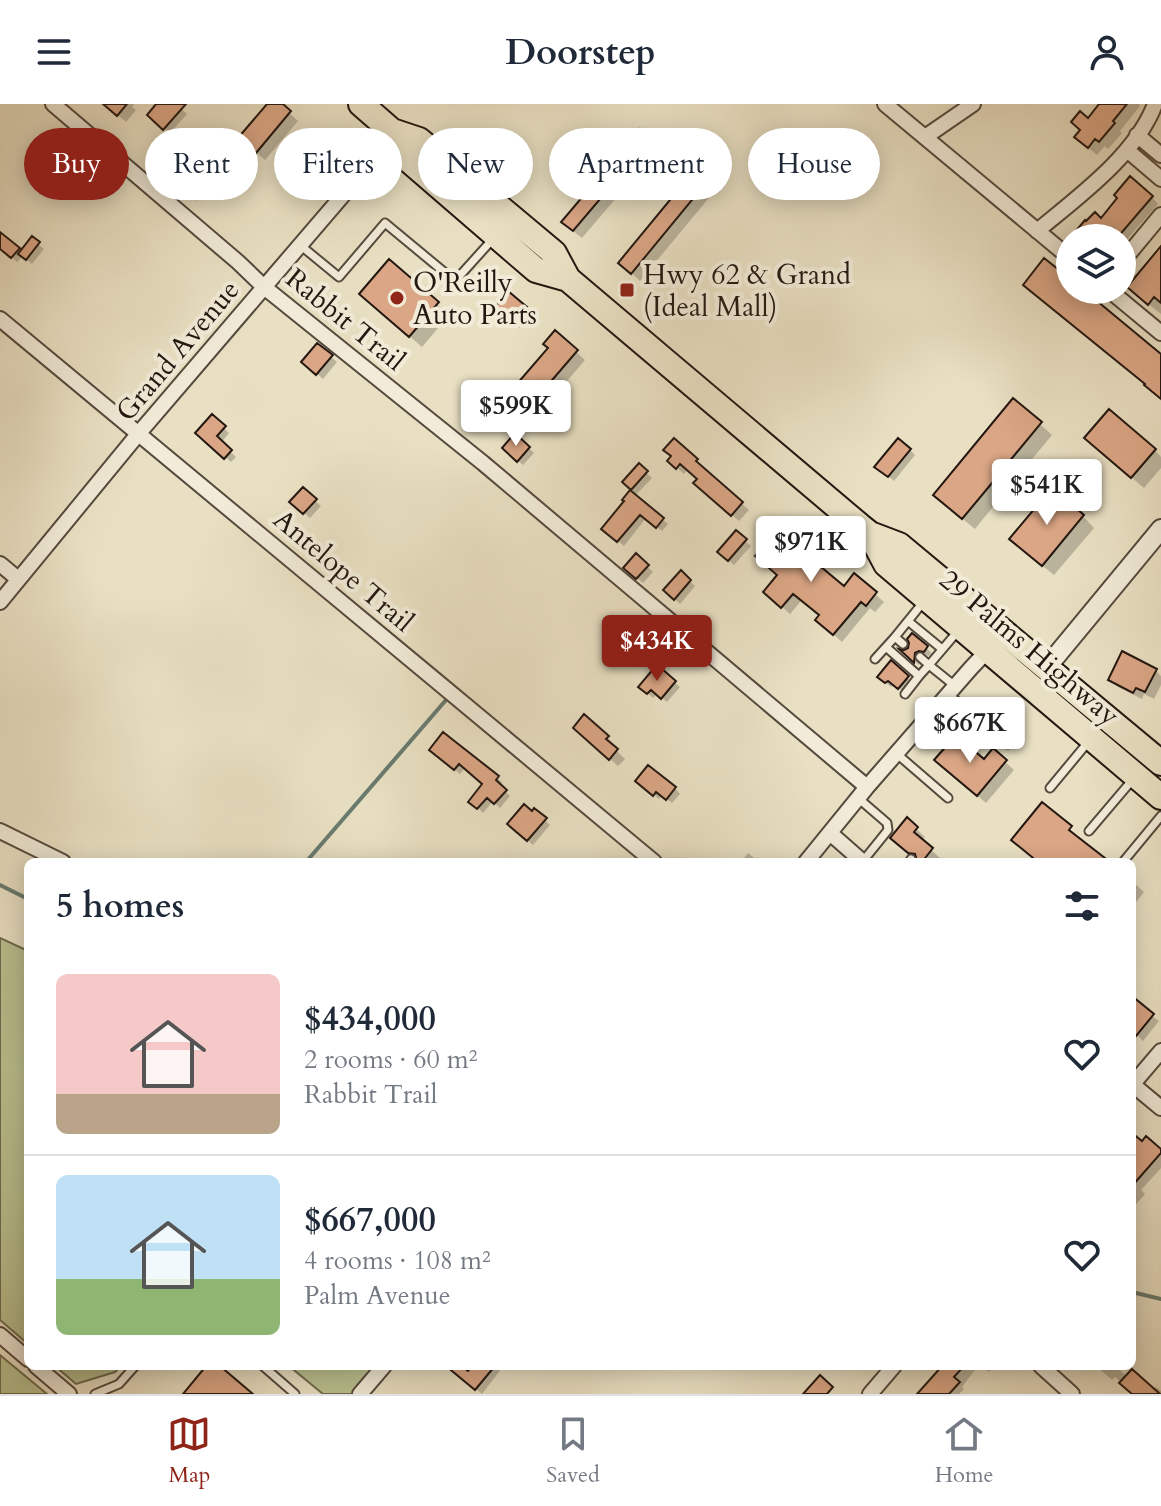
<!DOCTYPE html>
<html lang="en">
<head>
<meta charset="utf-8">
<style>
  body { margin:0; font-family:Cardo,serif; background:#f6f6f7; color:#1f2937; height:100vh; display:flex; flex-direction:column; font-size:30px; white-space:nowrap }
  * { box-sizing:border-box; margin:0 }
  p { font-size:26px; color:#747a83 }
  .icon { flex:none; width:44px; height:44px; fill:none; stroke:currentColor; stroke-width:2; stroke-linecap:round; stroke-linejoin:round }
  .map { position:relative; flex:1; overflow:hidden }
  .drawer { position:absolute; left:24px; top:754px; width:1112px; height:512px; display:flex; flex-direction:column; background:#fff; border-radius:12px; box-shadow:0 4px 20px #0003 }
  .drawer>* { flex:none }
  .banner { position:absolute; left:24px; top:24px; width:1114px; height:72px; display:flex; gap:16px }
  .controls { position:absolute; left:1056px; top:120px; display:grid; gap:16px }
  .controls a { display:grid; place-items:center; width:80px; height:80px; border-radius:50%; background:#fff; box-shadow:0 4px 20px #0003; font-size:40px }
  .price { position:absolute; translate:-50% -68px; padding:0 18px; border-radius:8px; background:#fff; color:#222; font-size:26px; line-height:52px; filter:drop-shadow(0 2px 4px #0008) }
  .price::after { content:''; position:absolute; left:50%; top:48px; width:24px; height:18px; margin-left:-12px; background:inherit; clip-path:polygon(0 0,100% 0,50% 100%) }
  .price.selected { background:#8f2418; color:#fff }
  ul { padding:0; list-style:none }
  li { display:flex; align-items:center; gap:24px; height:200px; padding:0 32px }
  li+li { border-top:2px solid #e0e1e3 }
  li span { display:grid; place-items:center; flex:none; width:224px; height:160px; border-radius:12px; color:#555 }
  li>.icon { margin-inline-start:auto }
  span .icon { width:96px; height:96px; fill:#fffc; stroke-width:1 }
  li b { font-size:34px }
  h2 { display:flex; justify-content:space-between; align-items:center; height:96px; padding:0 32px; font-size:34px }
  .tag { padding:0 28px; border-radius:36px; background:#fff; box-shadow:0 4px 20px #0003; font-size:28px; line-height:72px }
  .tag.selected { background:#8f2418; color:#fff }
  header { display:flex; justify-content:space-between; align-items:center; height:104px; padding:0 32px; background:#fff; font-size:36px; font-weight:700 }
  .dock { display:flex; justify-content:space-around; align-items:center; height:112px; border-top:2px solid #e0e1e3; background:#fff; font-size:22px; color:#747a83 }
  .dock a { display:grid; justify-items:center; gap:4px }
  .dock .selected { color:#8f2418 }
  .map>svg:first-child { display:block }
</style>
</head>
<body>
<header><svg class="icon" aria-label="menu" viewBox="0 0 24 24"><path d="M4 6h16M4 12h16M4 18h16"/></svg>Doorstep<svg class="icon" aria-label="person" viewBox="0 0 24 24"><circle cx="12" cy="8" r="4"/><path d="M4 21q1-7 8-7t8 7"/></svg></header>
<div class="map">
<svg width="1161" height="1290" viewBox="0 0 1161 1290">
  <rect width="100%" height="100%" fill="#e9e0c3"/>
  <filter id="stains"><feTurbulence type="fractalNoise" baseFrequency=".0025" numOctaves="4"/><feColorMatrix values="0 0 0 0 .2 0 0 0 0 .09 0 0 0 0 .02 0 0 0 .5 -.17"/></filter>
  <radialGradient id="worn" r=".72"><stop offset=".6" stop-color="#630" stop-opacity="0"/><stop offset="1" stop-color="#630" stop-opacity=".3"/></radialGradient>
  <path fill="#bac191" stroke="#6f6c50" stroke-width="2" d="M0 834 28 847V1240L0 1216Z
    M0 1251 47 1290H0Z
    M55 1262H121L115 1268 76 1280Z
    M289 1262H377L354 1290H323Z"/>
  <path fill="#0003" d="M104 0H134L132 3 136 6 126 18Z
    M159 0H176L187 10 170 29 149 11Z
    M270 0H280L298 17 265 56 249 42Z
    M1102 0H1139L1140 2 1120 27 1122 29 1108 45 1105 42 1097 51 1085 41 1088 17Z
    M649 36 658 45 582 134 572 126Z
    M189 62 210 81 197 97 179 80 184 75Z
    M693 71 713 89 640 177 629 167Z
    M1152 93 1158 100 1122 141V134H1073L1101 116Z
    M4 134 21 149 32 135 44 145 32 160 23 152 17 158 0 143V138Z
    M1161 141V210L1137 191 1157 150 1156 148Z
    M389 158 449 211 422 243 373 201Z
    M526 204 531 209 519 224 500 212Z
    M555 229 585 256 538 311 521 296 551 245Z
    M317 241 337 258 323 275 304 258Z
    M1013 296 1052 331 1019 371 1034 386 1025 397 1009 383 975 425 947 402Z
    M212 313 229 329 221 339 236 353 231 358 198 329Z
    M515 332 534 349 523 361 504 344Z
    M674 336 703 363 702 365 749 406 739 417 703 386 699 375 688 365 684 370 677 364 673 353Z
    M1098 345 1155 346 1161 353V364L1144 384Z
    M910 346 915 351 894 377 882 367Z
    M639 362 652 374 635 392 668 420 662 427 646 414 624 442 609 430 626 397 625 396 633 386 624 378Z
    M303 386 321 402 310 414 292 398Z
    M1083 412 1094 424 1054 471 1023 446Z
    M736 429 751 442 734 461 720 448Z
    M636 452 653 468 643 479 631 469Z
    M681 469 695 482 680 500 666 486Z
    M779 471 844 484 855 472 884 498 875 508 870 504 842 538 826 524 821 512 802 496 790 510 773 495Z
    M912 532 932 549 929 552 925 551 919 555V561L904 548 910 545Z
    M891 559 912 578 904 588 894 580 891 583 885 578Z
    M661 567 680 583 667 598 657 590 653 594 641 583Z
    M1156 567 1161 572V581L1154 595 1144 590 1142 595 1118 583 1110 575Z
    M585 613 616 642 614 644 625 655 618 662 584 632Z
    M993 647 1014 666 986 699 945 664 984 658Z
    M436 650 497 674 502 678 500 682 510 692 500 704 493 697 483 709 471 697 484 680 465 664 460 670Z
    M643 682 675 684 680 690 672 699 662 691 659 695Z
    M534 706 550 721 533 741 510 720 532 710Z
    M907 716 925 733 921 737 940 754 937 758 919 757 901 742Z
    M748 749 759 758H741Z
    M1132 777 1144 788 1132 803Z
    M1132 897 1159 917 1143 937 1137 931 1132 935Z
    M1132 1041 1161 1048V1064L1141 1086 1145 1090 1132 1105Z
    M449 1262H458L468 1270 475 1262H500L502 1264 482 1290Z
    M943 1262H978L962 1283 964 1285 959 1290H919Z
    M982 1262H994L989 1268Z
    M1096 1262H1114L1128 1273 1153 1286 1156 1283 1161 1287V1290H1134L1115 1273 1112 1276Z"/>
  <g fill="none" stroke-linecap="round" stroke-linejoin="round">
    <path stroke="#697b70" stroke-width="4" d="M306 758 446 596
      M0 781 28 795
      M1132 1188 1161 1195"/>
  </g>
  <path fill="#daa685" stroke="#241710" stroke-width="2" d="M103 0H127L117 12Z
    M156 0H186L163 26 147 11Z
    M267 0H283L291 7 256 49 238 34Z
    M1099 0H1127L1113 17 1115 19 1099 38 1095 35 1088 44 1074 33 1080 26 1071 18 1080 7 1088 14Z
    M640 25 651 35 573 127 561 118Z
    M189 59 207 75 191 93 176 81 182 75 178 72Z
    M693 68 706 79 631 170 618 159Z
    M1130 72 1153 92 1117 134H1070L1085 116 1086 117 1095 108 1101 114 1117 94 1114 91Z
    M0 128 20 144 11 154 0 145Z
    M32 132 40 138 26 156 18 150Z
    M1161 142V199L1154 193 1148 201 1127 183Z
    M1044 154 1064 170 1062 173 1070 179V186H1078L1088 194 1091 192 1161 250V295L1144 281 1145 280 1023 181Z
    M389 155 439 198 409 233 359 190Z
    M508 187 527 203 513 221 492 207Z
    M555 226 578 246 528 304 510 288 548 244 543 240Z
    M317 239 333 251 316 271 301 258Z
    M1013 294 1042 318 1008 359 1024 373 1013 387 997 373 962 415 933 391Z
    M1109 305 1156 345 1131 374 1084 334Z
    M212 310 226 322 217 332 232 346 224 355 195 329Z
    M515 329 530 343 517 358 502 344Z
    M674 334 698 355 696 357 743 398 731 412 693 379 697 375 680 360 676 365 667 357 671 352 663 346Z
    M898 334 911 345 888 373 874 363Z
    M639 359 648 367 631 386 622 378Z
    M303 383 317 395 303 410 289 398Z
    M1052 384 1084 411 1042 462 1009 435Z
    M630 386 664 414 656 424 640 411 617 438 601 425 624 397 622 396Z
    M736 426 747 435 728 457 717 448Z
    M778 427 844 482 854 469 877 488 866 502 861 498 833 531 815 516 819 511 793 490 781 504 763 488 777 471 755 452Z
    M636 449 649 461 636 475 623 464Z
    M681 466 691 476 674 496 663 486Z
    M912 529 928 542 924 548 919 547 915 549 914 559 899 545 904 546 908 544 909 539 907 535Z
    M1122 547 1157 565 1145 588 1136 584 1133 589 1108 576Z
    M891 556 909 572 898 585 888 577 885 579 877 573Z
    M654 564 658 567 661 564 676 577 661 595 651 586 647 590 638 583Z
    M584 610 609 632 606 635 618 645 609 656 573 624Z
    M443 628 499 672 496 676 507 686 494 700 487 694 477 705 468 698 482 680 459 660 454 666 429 646Z
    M956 631 984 655 993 644 1007 656 977 692 934 656Z
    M648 661 676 683 666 696 656 688 653 692 635 677Z
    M1042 698 1072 722 1069 726 1110 758H1038L1011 736Z
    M524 700 532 707 534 704 547 714 527 737 507 720Z
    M907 713 918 723 914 728 933 744 922 758 917 757 915 750 908 749 890 734Z
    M1132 892 1154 910 1132 937Z
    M1132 1029 1142 1037 1146 1032 1161 1045V1049L1132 1082Z
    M206 1262H220L253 1290H183Z
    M446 1262H461L468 1267 472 1262H495L475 1286Z
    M942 1262H964L954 1273 960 1278 949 1290H917Z
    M1132 1265 1160 1290H1132L1119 1279Z
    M820 1271 833 1283 827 1290H803Z"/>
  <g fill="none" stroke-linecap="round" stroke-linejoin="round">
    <defs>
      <path id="service" d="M300 141 339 173 385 119 455 177 492 136
        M908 517 942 545
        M903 540 895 533 925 496
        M886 543 919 572 929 561 920 553
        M875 555 895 533
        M955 582 929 561 958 527
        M905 590 919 572
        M948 590 1008 640
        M897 650 948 694
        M1050 684 1089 637
        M858 694 887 719 888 726 863 757
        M1089 727 1134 674
        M909 758 911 755
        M1123 758 1161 712
        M263 1262 295 1290
        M95 1290 119 1280 135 1262"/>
      <path id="minor" d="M53 0 238 158 264 183 483 359 867 683
        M885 0 1070 154
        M1137 31 1161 51
        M925 33 973 0
        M1127 46 1161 75
        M1037 127C1078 93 1136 51 1155 0
        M1122 158 1161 111
        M1109 186 1161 229
        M0 215C219 395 436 577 654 758
        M0 460 18 475
        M0 498 139 329 374 55 392 27
        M0 727 63 758
        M830 729 863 758
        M806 758 867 683 971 564 988 546
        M1132 980 1161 1004
        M1132 981 1161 947
        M0 1231 28 1255
        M36 1262 69 1290
        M1041 1262 1072 1290
        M360 1290 384 1262
        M870 1290 894 1262"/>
      <path id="tertiary" d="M1047 563 1161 425"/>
      <path id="primary" d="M361 0 392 27 405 53 536 166 568 175
        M392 27 419 36 554 149 568 175 860 422 870 430 899 441 1161 659
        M870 430 886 460 1161 693"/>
    </defs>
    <use href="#service" stroke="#55493d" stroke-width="11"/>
    <use href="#minor" stroke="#55493d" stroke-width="18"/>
    <use href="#tertiary" stroke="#55493d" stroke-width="22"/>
    <use href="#primary" stroke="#241710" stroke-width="28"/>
    <use href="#service" stroke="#f1ebd8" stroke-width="7"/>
    <use href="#minor" stroke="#f1ebd8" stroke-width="14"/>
    <use href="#tertiary" stroke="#f1ebd8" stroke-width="18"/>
    <use href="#primary" stroke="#e9e0c3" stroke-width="24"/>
  </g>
  <g fill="#8f2418" stroke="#f1ebd8" stroke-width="3">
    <rect x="619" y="178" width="16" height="16" rx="4"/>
    <circle cx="397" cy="194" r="8"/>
  </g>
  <g text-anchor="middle" stroke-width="8" stroke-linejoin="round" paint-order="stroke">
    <g font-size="28" fill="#241710" stroke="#f1ebd8" text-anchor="start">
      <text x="643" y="180">Hwy 62 &amp; Grand<tspan x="643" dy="32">(Ideal Mall)</tspan></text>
      <text x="413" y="188">O'Reilly<tspan x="413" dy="32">Auto Parts</tspan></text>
    </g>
    <g font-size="28" fill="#241710" stroke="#f1ebd8">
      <text transform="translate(346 215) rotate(39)" y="10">Rabbit Trail</text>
      <text transform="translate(177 246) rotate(-50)" y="10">Grand Avenue</text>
      <text transform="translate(344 466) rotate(40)" y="10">Antelope Trail</text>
      <text transform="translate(1030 543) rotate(40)" y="10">29 Palms Highway</text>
    </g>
  </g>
  <rect width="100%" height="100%" filter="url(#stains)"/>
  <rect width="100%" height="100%" fill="url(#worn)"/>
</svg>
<div class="controls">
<a><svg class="icon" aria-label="layers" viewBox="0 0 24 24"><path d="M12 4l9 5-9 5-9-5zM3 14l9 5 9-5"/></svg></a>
</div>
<b class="price" style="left:516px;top:344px">$599K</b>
<b class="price" style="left:1047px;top:423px">$541K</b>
<b class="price" style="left:811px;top:480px">$971K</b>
<b class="price selected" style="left:657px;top:579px">$434K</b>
<b class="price" style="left:970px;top:661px">$667K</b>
<div class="banner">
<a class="tag selected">Buy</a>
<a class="tag">Rent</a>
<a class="tag">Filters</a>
<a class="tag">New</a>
<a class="tag">Apartment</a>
<a class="tag">House</a>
</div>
<section class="drawer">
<h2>5 homes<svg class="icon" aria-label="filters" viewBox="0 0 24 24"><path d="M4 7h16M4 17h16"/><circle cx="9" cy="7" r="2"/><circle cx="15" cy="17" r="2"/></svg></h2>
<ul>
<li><span style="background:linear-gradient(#f6c9c9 75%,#b9a48a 0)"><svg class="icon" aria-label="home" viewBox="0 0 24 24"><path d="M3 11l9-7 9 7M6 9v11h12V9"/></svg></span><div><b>$434,000</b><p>2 rooms · 60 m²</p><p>Rabbit Trail</p></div><svg class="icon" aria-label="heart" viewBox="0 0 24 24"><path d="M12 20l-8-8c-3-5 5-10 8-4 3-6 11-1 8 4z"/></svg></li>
<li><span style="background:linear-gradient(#bfe0f5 65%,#8fb573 0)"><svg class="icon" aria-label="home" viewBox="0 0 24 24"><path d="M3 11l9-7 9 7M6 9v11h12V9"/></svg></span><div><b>$667,000</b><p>4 rooms · 108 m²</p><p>Palm Avenue</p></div><svg class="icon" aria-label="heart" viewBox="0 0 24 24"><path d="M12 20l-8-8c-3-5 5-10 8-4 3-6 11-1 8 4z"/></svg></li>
</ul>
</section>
</div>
<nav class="dock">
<a class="selected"><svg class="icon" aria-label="map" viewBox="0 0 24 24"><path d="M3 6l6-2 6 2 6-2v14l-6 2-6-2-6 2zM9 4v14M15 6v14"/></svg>Map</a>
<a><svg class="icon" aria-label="saved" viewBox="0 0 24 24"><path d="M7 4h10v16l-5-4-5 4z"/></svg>Saved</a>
<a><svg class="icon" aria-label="home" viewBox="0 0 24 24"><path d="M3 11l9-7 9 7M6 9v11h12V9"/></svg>Home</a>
</nav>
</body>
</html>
